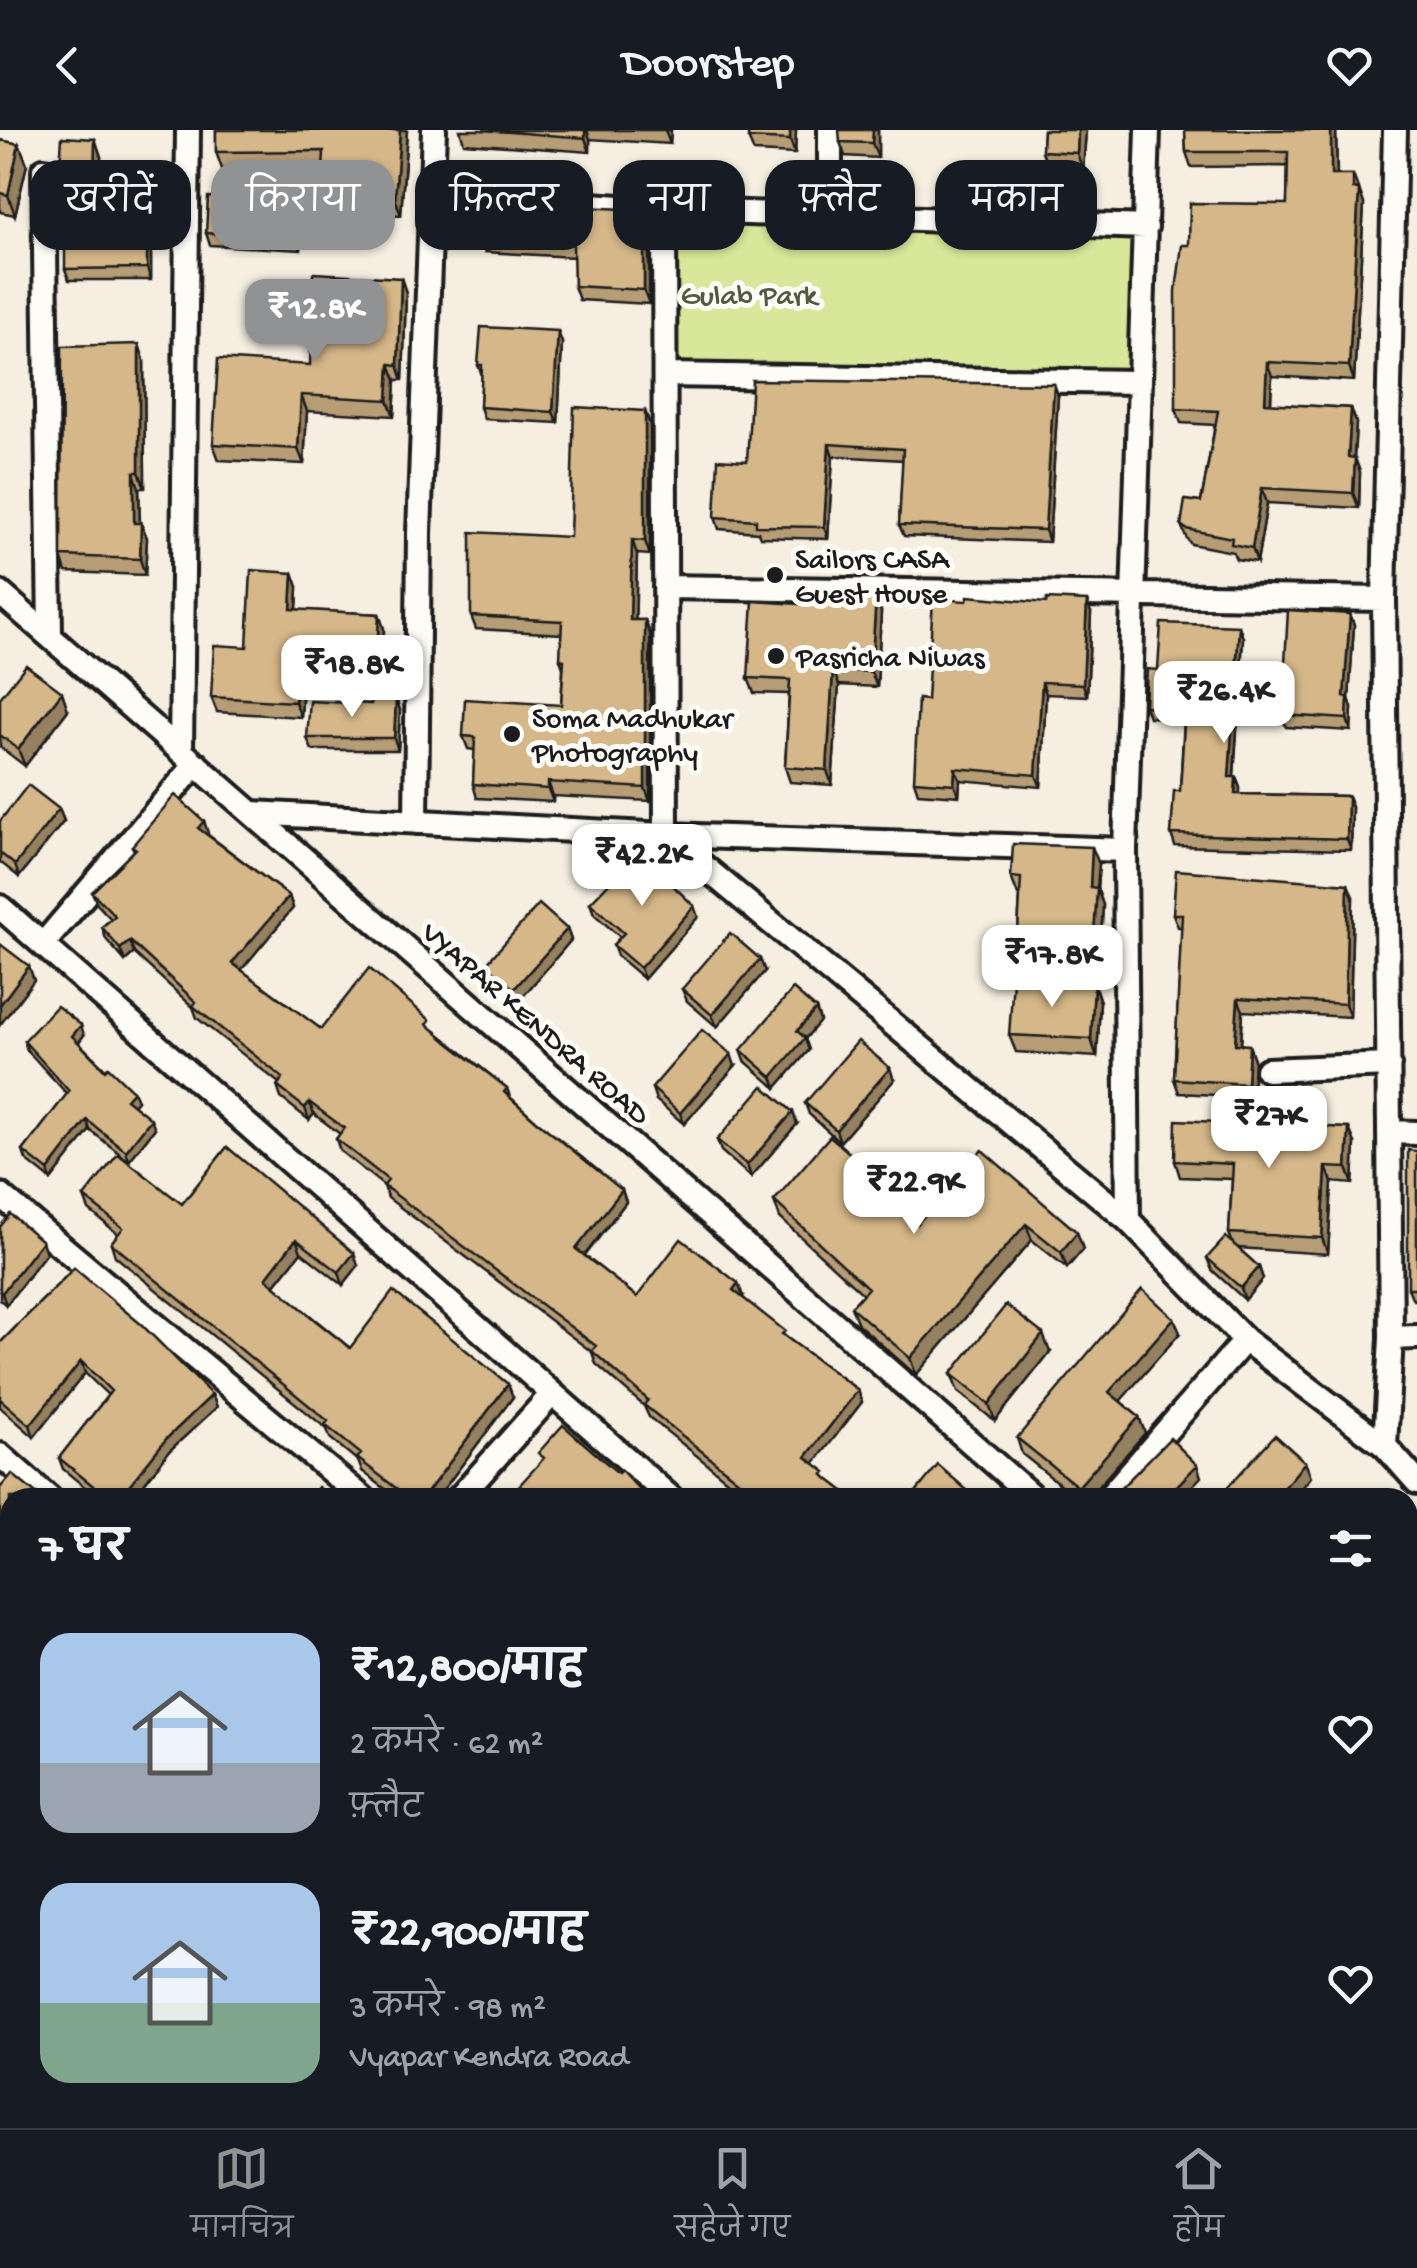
<!DOCTYPE html>
<html lang="hi">
<head>
<meta charset="utf-8">
<style>
  body { margin:0; font-family:"Gochi Hand","Playpen Sans Deva",sans-serif; background:#20242c; color:#f1f3f6; height:100vh; display:flex; flex-direction:column; font-size:38px; white-space:nowrap }
  * { box-sizing:border-box; margin:0 }
  p { font-size:32px; color:#9ea1a6 }
  .icon { flex:none; width:55px; height:55px; fill:none; stroke:currentColor; stroke-width:2; stroke-linecap:round; stroke-linejoin:round }
  .map { position:relative; flex:1; overflow:hidden }
  .panel { position:absolute; left:0px; top:1358px; width:1418px; height:642px; display:flex; flex-direction:column; background:#171b24; border-radius:30px 30px 0 0; box-shadow:0 2px 8px #0004 }
  .panel>* { flex:none }
  .guide { position:absolute; left:30px; top:30px; width:1358px; height:90px; display:flex; gap:20px }
  .price { position:absolute; translate:-50% -85px; padding:0 22px; border-radius:20px; background:#fff; color:#222; font-size:32px; line-height:65px; filter:drop-shadow(0 2px 5px #0008) }
  .price::after { content:''; position:absolute; left:50%; top:60px; width:30px; height:22px; margin-left:-15px; background:inherit; clip-path:polygon(0 0,100% 0,50% 100%) }
  .price.on { background:#919294; color:#fff }
  ul { padding:0; list-style:none }
  li { display:flex; align-items:center; gap:30px; height:250px; padding:0 40px }
  li span { display:grid; place-items:center; flex:none; width:280px; height:200px; border-radius:30px; color:#555 }
  li>.icon { margin-inline-start:auto }
  span .icon { width:120px; height:120px; fill:#fffc; stroke-width:1 }
  li b { font-size:42px }
  h2 { display:flex; justify-content:space-between; align-items:center; height:120px; padding:0 40px; font-size:42px }
  .chip { padding:0 35px; border-radius:30px; background:#171b24; box-shadow:0 2px 8px #0004; font-size:35px; line-height:90px }
  .chip.on { background:#919294; color:#fff }
  header { display:flex; justify-content:space-between; align-items:center; height:130px; padding:0 40px; background:#171b24; font-size:45px; font-weight:600 }
  .tab-bar { display:flex; justify-content:space-around; align-items:center; height:140px; border-top:2px solid #363941; background:#171b24; font-size:28px; color:#9ea1a6 }
  .tab-bar a { display:grid; justify-items:center; gap:5px }
  .tab-bar .on { color:#919294 }
  .map>svg:first-child { display:block }
</style>
</head>
<body>
<header><svg class="icon" aria-label="back" viewBox="0 0 24 24"><path d="M15 5l-7 7 7 7"/></svg>Doorstep<svg class="icon" aria-label="heart" viewBox="0 0 24 24"><path d="M12 20l-8-8c-3-5 5-10 8-4 3-6 11-1 8 4z"/></svg></header>
<div class="map">
<svg width="1417" height="1998" viewBox="0 0 1417 1998">
  <rect width="100%" height="100%" fill="#f5eee1"/>
  <filter id="ink" filterUnits="userSpaceOnUse"><feTurbulence type="fractalNoise" baseFrequency=".01" numOctaves="2"/><feDisplacementMap in="SourceGraphic" scale="20" xChannelSelector="R" yChannelSelector="G"/><feConvolveMatrix kernelMatrix="1 2 1 2 8 2 1 2 1" color-interpolation-filters="sRGB"/></filter>
  <g filter="url(#ink)">
    <path fill="#d8e79a" stroke="#7a825b" stroke-width="2.5" d="M664 80 1146 97 1138 252 665 245Z
      M551 1990H711L710 1998H543Z"/>
    <g fill="none" stroke-linecap="round" stroke-linejoin="round">
      <defs>
        <path id="street" d="M44 40 50 505
          M431 64 664 80 1146 97
          M664 80 666 705 1128 1090 1245 1210 1385 1316 1417 1352
          M830 86V0
          M665 245 1138 252
          M665 457 1384 469
          M0 463 1034 1368
          M181 621 188 0
          M252 683 666 705 1125 720
          M416 692 419 403 434 0
          M0 777 671 1368
          M44 813 196 634
          M1267 940 1389 935
          M1390 1002 1417 1003
          M0 1065 363 1368
          M1128 1090 1125 720 1148 0
          M1391 1208 1417 1207
          M1385 1316 1391 1208 1384 469 1395 0
          M0 1325 49 1368
          M459 1368 552 1264
          M1108 1368 1245 1210
          M0 1565 10 1571
          M0 1703 10 1708
          M1408 1728 1417 1737
          M0 1845 10 1849
          M226 1990 238 1998
          M439 1990 449 1998
          M506 1998 514 1990
          M747 1998 749 1990
          M1004 1998 1005 1990"/>
      </defs>
      <use href="#street" stroke="#1c1c1c" stroke-width="30"/>
      <use href="#street" stroke="#fdfcf7" stroke-width="22"/>
    </g>
    <path fill="#b79d76" stroke="#1c1c1c" stroke-width="2.5" d="M216 0H407L401 85 328 81 322 64 323 39H222L216 22Z
      M460 0H671L670 14 590 9V22L464 13Z
      M749 0H796L795 24 754 22 748 8Z
      M878 0V28L845 26 840 12Z
      M1043 0H1086L1083 41 1048 39 1042 21Z
      M1185 0H1336L1337 45H1353L1364 74 1354 251 1272 246 1271 274 1351 278 1356 293 1354 328 1360 342 1359 378 1267 373 1257 432 1236 429 1233 422 1191 414 1187 409 1181 395 1201 372 1215 295 1181 293 1176 279 1189 115 1287 74 1288 36 1191 37 1186 22Z
      M95 9 101 27 100 72 65 70 59 52Z
      M0 10 19 14 27 34 15 85 0 82Z
      M299 72 303 84 301 120 210 115 206 103Z
      M649 94V174L579 170 574 156V127L485 122 480 108Z
      M151 109V150H69L65 139Z
      M401 148 406 163 403 250H396L394 286 307 281 304 334 219 330 213 314 310 235Z
      M562 213 558 293 484 289 480 277 482 245 478 235Z
      M144 230 145 358H139L140 393H141L147 408 145 445 66 442 61 426Z
      M1054 254 1058 266 1049 412 904 406 899 395 903 330 833 326 828 409 760 407 758 402 719 399 715 387 747 331Z
      M645 281 650 295V425L637 424 635 490H645L650 504V671L553 666V672L477 668 473 654 475 620 468 619 463 606 561 575 563 538 560 529 562 504 476 499 471 486 570 407Z
      M293 443 298 457 297 480 379 484 384 499 382 537 304 533 301 587 217 582 211 567 247 517Z
      M881 482 877 557 839 555 832 655 790 652 785 637 789 564 754 563 748 548Z
      M1091 483 1087 566 1046 564 1041 657 960 650 959 666 918 663 914 651 927 570Z
      M1350 484 1354 495 1349 568 1352 578 1351 601 1286 597 1282 585Z
      M1243 508 1234 647H1236L1240 658V664L1348 666 1352 677 1351 720 1175 716 1171 704 1180 661 1184 589 1149 587 1145 576 1158 540Z
      M0 568 68 580 25 636 0 617Z
      M396 569 400 580 398 620H312L307 608 371 574Z
      M59 679 64 691 19 747 0 732V691Z
      M204 691 207 704 289 766 293 778 241 840 321 899 434 900 507 958 510 967 534 989 622 1060 626 1072 585 1126 637 1167 743 1166 742 1167 787 1208 858 1260 862 1272 814 1333 828 1349 853 1368H749L649 1287 644 1276 596 1234 592 1222 388 1068 384 1056 340 1021 336 1009 340 1004 314 984 309 990 281 968 277 956 279 953 197 888 193 877 134 823 125 831 106 809 102 797 111 789 97 774 92 762 134 721 132 716Z
      M1099 734 1097 758 1103 775 1100 824 1024 820 1018 802 1020 765H1018L1011 747Z
      M1353 767 1350 887 1243 881 1241 915 1254 929 1252 967 1179 963 1174 949 1182 797H1178L1173 784Z
      M590 773 698 787 644 849 617 826 613 815 620 807 594 784Z
      M567 799 571 810 519 871 491 846 486 834Z
      M765 841 717 897 687 871 682 859Z
      M1094 854 1100 872 1097 927 1016 922 1009 905Z
      M816 879 820 891 805 909 809 920 776 958 745 931 741 920Z
      M84 905 78 912 137 970 133 975 155 998 129 1031 90 1000 51 1050 26 1030 23 1021 67 964 27 920 24 911Z
      M735 936 684 994 656 970 652 958Z
      M894 950 840 1012 809 984 805 973Z
      M797 994 751 1047 721 1021 717 1010Z
      M1355 1013 1353 1054 1332 1052 1328 1124 1238 1118 1259 1137 1263 1149 1245 1170 1212 1140 1207 1128 1233 1114 1229 1103 1232 1049 1180 1047 1175 1031Z
      M227 1017 358 1136 343 1155 301 1122 274 1156 350 1218 513 1267 437 1368H397L362 1341 358 1331 330 1308 327 1299 115 1126 111 1113 118 1104 89 1080 84 1067 182 1074Z
      M982 1020 1083 1119 1067 1138 1032 1110 916 1245 858 1194 851 1177 863 1164 780 1088 774 1071 867 1050 917 1094Z
      M1417 1021V1170H1413L1408 1158Z
      M0 1097 46 1123 6 1175 0 1170Z
      M74 1138 212 1265 217 1277 170 1320 133 1368H98L63 1339 59 1328 108 1265 85 1243 34 1307 0 1277V1213Z
      M1180 1203 1120 1271 1139 1287 1145 1303 1088 1368H1077L1022 1324 1017 1308Z
      M1050 1222 995 1291 958 1262 951 1244Z
      M0 1356 10 1368V1415L0 1406Z
      M1408 1522 1416 1529 1417 1528V1660L1411 1646 1414 1643 1408 1638Z
      M0 1624 10 1630V1685L0 1679Z
      M0 1722 10 1727V1780L0 1774Z
      M349 1990H420L428 1998H357Z"/>
    <path fill="#958060" stroke="#1c1c1c" stroke-width="2.5" d="M400 0H407L401 85 395 68Z
      M585 0H587L590 9V22L585 8Z
      M665 0H671L670 14Z
      M790 0H796L795 24 790 10Z
      M873 0H878V28L872 13Z
      M1078 0H1086L1083 41 1077 23Z
      M1331 0H1336V2L1337 59 1331 45Z
      M95 9 101 27 100 72 94 55Z
      M19 14 27 34 15 85 8 65Z
      M1359 59 1364 74 1354 251 1349 236Z
      M299 72 303 84 301 120 297 108Z
      M644 80 649 94V174L644 160Z
      M147 97 151 109V150L147 138Z
      M401 148 406 163 403 250 398 235Z
      M558 201 562 213 558 293 553 282Z
      M139 214 144 230 145 358 139 342Z
      M1267 232 1272 246 1270 288 1265 273Z
      M390 234 396 250 394 286 388 270Z
      M1054 254 1058 266 1049 412 1045 400Z
      M301 265 307 281 304 334 298 319Z
      M1351 278 1356 293 1353 342 1348 327Z
      M645 281 650 295V425L645 411Z
      M829 314 833 326 828 409 824 397Z
      M1355 328 1360 342 1359 378 1353 363Z
      M134 342 139 358 140 408 134 393Z
      M1262 358 1267 373 1257 432 1252 418Z
      M141 393 147 408 145 445 140 429Z
      M632 410 637 424 635 503 630 490Z
      M293 443 298 457 296 494 291 479Z
      M876 467 881 482 877 557 871 542Z
      M1087 471 1091 483 1087 566 1083 554Z
      M379 484 384 499 382 537 377 523Z
      M1350 484 1354 495 1349 568 1352 578 1351 601 1347 589 1344 566Z
      M645 490 650 504V671L645 658Z
      M1239 496 1243 508 1233 658 1229 647Z
      M298 518 304 533 301 587 295 572Z
      M833 540 839 555 832 655 827 640Z
      M1042 552 1046 564 1041 657 1036 645Z
      M62 562 68 580 25 636 18 619Z
      M396 569 400 580 398 620 394 608Z
      M955 638 960 650 959 666 954 654Z
      M1236 647 1240 658 1239 675 1235 664Z
      M548 652 553 666V672L548 659Z
      M1348 666 1352 677 1351 720 1347 709Z
      M59 679 64 691 19 747 15 735Z
      M204 691 208 703 203 710 198 698Z
      M1092 717 1099 734 1097 758 1103 775 1100 824 1094 806 1090 757Z
      M1348 754 1353 767 1350 887 1345 874Z
      M289 766 293 778 237 845 232 833Z
      M694 776 698 787 644 849 640 838Z
      M567 799 571 810 519 871 514 859Z
      M130 811 134 823 125 831 120 819Z
      M760 829 765 841 717 897 712 885Z
      M29 836 34 850 0 895V875Z
      M1094 854 1100 872 1097 927 1091 909Z
      M1238 868 1243 881 1240 928 1235 914Z
      M816 879 820 891 805 909 809 920 776 958 772 947 797 901Z
      M81 895 84 905 76 916 72 906Z
      M1249 915 1254 929 1252 967 1247 954Z
      M731 924 735 936 684 994 680 983Z
      M890 938 894 950 840 1012 836 1000Z
      M133 961 137 970 130 979 126 969Z
      M309 972 314 984 309 990 305 978Z
      M793 982 797 994 751 1047 747 1035Z
      M151 989 155 998 129 1031 126 1021Z
      M87 990 90 1000 51 1050 48 1041Z
      M1349 998 1355 1013 1353 1054 1347 1038Z
      M862 1034 868 1051 857 1040Z
      M1326 1037 1332 1052 1328 1124 1322 1108Z
      M622 1060 626 1072 580 1131 576 1119Z
      M1026 1094 1032 1110 916 1245 910 1228Z
      M1077 1102 1083 1119 1067 1138 1061 1122Z
      M296 1109 301 1122 270 1161 266 1148Z
      M42 1111 46 1123 6 1175 2 1163Z
      M354 1123 358 1136 343 1155 339 1142Z
      M1259 1137 1263 1149 1245 1170 1241 1158Z
      M738 1153 743 1166 737 1172 733 1160Z
      M1174 1188 1180 1203 1115 1277 1109 1262Z
      M1043 1204 1050 1222 995 1291 989 1274Z
      M81 1231 85 1243 34 1307 30 1295Z
      M508 1254 513 1267 437 1368H423Z
      M858 1260 862 1272 810 1339 806 1327Z
      M212 1265 217 1277 170 1320 133 1368H119L166 1309Z
      M1139 1287 1145 1303 1088 1368H1081L1078 1357Z
      M1305 1332 1311 1347 1294 1368H1276Z
      M1197 1335 1201 1347 1181 1368H1165Z
      M1229 1990H1237V1998H1229Z"/>
    <path fill="#d5b789" stroke="#1c1c1c" stroke-width="2.5" d="M216 0H400L395 68 322 64 324 21 216 22Z
      M483 0H585V8Z
      M749 0H790V10L748 8Z
      M839 0H873L872 13 840 12Z
      M1043 0H1078L1077 23 1042 21Z
      M1185 0H1331V45H1353V59H1359L1349 236 1267 232 1265 273 1351 278 1348 327 1355 328 1353 363 1262 358 1252 418 1231 414 1232 408 1186 399 1181 395 1185 370 1201 372 1218 281 1176 279V160L1182 115H1189L1190 73 1287 74 1288 22H1186Z
      M62 7 95 9 94 55 59 52Z
      M0 10 19 14 8 65 0 63Z
      M208 67 299 72 297 108 206 103Z
      M482 72 644 80V160L574 156 573 114 480 108Z
      M147 97V138L65 139V98Z
      M313 143 401 148 398 235 390 234 388 270 301 265 298 319 213 314 218 229 310 235Z
      M481 197 558 201 553 282 480 277 482 235H478Z
      M139 214V342H134V393H141L140 429 61 426 62 216Z
      M752 250 1054 254 1045 400 899 395 903 319 829 314 824 397 756 396V390L715 387 718 329 747 331Z
      M574 277 645 281V411L632 410 630 490H645V658L548 652V659L473 654 475 607 463 606 465 569 561 575 564 530 560 529 562 491 471 486V402L570 407Z
      M251 440 293 443 291 479 379 484 377 523 298 518 295 572 211 567 214 515 247 517Z
      M800 466 876 467 871 542 833 540 827 640 785 637 790 550 748 548 753 471 799 474Z
      M968 466 1046 473 1047 469 1087 471 1083 554 1042 552 1036 645 955 638 954 654 914 651 918 569 927 570 933 469 967 471Z
      M1288 480 1350 484 1344 566 1348 567 1347 589 1282 585Z
      M1161 493 1239 496 1229 647H1236L1235 664 1348 666 1347 709 1171 704 1174 661H1180L1185 578 1145 576 1147 539 1158 540Z
      M26 535 62 562 18 619 0 605V568Z
      M371 567 396 569 394 608H307L310 571 371 574Z
      M28 655 59 679 15 735 0 723V691Z
      M175 665 204 691 198 698 289 766 232 833 321 899 369 838 430 890 427 894 450 914 507 958 504 962 534 989 622 1060 576 1119 637 1167 681 1109 738 1153 733 1160 785 1201 782 1204 858 1260 806 1327 826 1342 823 1345 853 1368H760L644 1275 648 1270 592 1221 596 1216 384 1056 388 1050 336 1009 344 998 309 972 305 978 277 956 283 948 193 876 196 872 130 811 120 819 102 797 115 786 92 762 136 719 132 716Z
      M1013 714 1092 717 1090 757 1097 758 1094 806 1018 802 1021 748 1011 747Z
      M639 722 694 776 640 838 613 815 624 803 590 773Z
      M1176 740 1348 754 1345 874 1238 868 1235 914 1249 915 1247 954 1174 949 1182 784H1173Z
      M539 774 567 799 514 859 486 834Z
      M730 803 760 829 712 885 682 859Z
      M0 814 29 836 0 875Z
      M1013 850 1094 854 1091 909 1009 905Z
      M793 859 816 879 797 901 805 908 772 947 741 920Z
      M57 876 81 895 72 906 105 940 108 937 133 961 126 969 151 989 126 1021 87 990 48 1041 23 1021 69 961 24 911Z
      M702 900 731 924 680 983 652 958Z
      M858 911 890 938 836 1000 805 973Z
      M763 956 793 982 747 1035 717 1010Z
      M1176 990 1349 998 1347 1038 1326 1037 1322 1108 1229 1103 1233 1034 1175 1031Z
      M830 1006 862 1034 857 1040 917 1094 982 1020 1077 1102 1061 1122 1026 1094 910 1228 851 1177 868 1158 774 1071Z
      M227 1017 354 1123 339 1142 296 1109 266 1148 316 1191 350 1218 393 1161 508 1254 423 1368H409L357 1328 361 1324 325 1295 328 1291 111 1113 123 1098 84 1067 118 1024 182 1074Z
      M1408 1020 1417 1021V1158H1408Z
      M10 1084 42 1111 2 1163 0 1162V1097Z
      M1226 1107 1259 1137 1241 1158 1207 1128Z
      M74 1138 142 1195 212 1265 166 1309 119 1368H108L59 1328 111 1261 81 1231 30 1295 0 1269V1213Z
      M1142 1159 1174 1188 1109 1262 1139 1287 1078 1357 1017 1308Z
      M1006 1175 1043 1204 989 1274 951 1244Z
      M563 1295 618 1343 621 1340 647 1368H597L594 1365 592 1368H508L544 1328 538 1323Z
      M1275 1305 1305 1332 1276 1368H1218Z
      M1170 1308 1197 1335 1165 1368H1111Z
      M938 1335 976 1368H911Z
      M12 1344 41 1368H10V1401L0 1392V1356L1 1357Z
      M318 1357 330 1368H310Z
      M1408 1522 1416 1529 1417 1528V1638L1408 1630Z
      M0 1624 10 1630V1675L0 1669Z
      M1417 1640V1652L1411 1646Z
      M0 1722 10 1727V1769L0 1764Z
      M1408 1937H1417V1998H1375V1990H1408Z
      M356 1990H420L428 1998H365Z
      M772 1990H921L948 1998H775L776 1995 771 1994Z
      M1033 1990H1116L1114 1998H1031Z
      M1178 1990H1229V1998H1178Z"/>
  </g>
  <g fill="#1c1c1c" stroke="#fdfcf7" stroke-width="4">
    <circle cx="775" cy="445" r="10"/>
    <circle cx="776" cy="526" r="10"/>
    <circle cx="512" cy="604" r="10"/>
  </g>
  <g text-anchor="middle" stroke-width="10" stroke-linejoin="round" paint-order="stroke">
    <g font-size="30" fill="#545942" stroke="#fdfcf7">
      <text x="749" y="174">Gulab Park</text>
    </g>
    <g font-size="30" fill="#1c1c1c" stroke="#fdfcf7" text-anchor="start">
      <text x="795" y="438">Sailors CASA<tspan x="795" dy="34">Guest House</tspan></text>
      <text x="796" y="536">Pasricha Niwas</text>
      <text x="532" y="597">Soma Madhukar<tspan x="532" dy="34">Photography</tspan></text>
    </g>
    <g font-size="30" fill="#1c1c1c" stroke="#fdfcf7">
      <text transform="translate(537 892) rotate(41)" y="10">VYAPAR KENDRA ROAD</text>
    </g>
  </g>
</svg>
<b class="price on" style="left:315px;top:234px">₹12.8K</b>
<b class="price" style="left:352px;top:590px">₹18.8K</b>
<b class="price" style="left:1224px;top:616px">₹26.4K</b>
<b class="price" style="left:642px;top:779px">₹42.2K</b>
<b class="price" style="left:1052px;top:880px">₹17.8K</b>
<b class="price" style="left:1269px;top:1041px">₹27K</b>
<b class="price" style="left:914px;top:1107px">₹22.9K</b>
<div class="guide">
<a class="chip">खरीदें</a>
<a class="chip on">किराया</a>
<a class="chip">फ़िल्टर</a>
<a class="chip">नया</a>
<a class="chip">फ़्लैट</a>
<a class="chip">मकान</a>
</div>
<section class="panel">
<h2>7 घर<svg class="icon" aria-label="filters" viewBox="0 0 24 24"><path d="M4 7h16M4 17h16"/><circle cx="9" cy="7" r="2"/><circle cx="15" cy="17" r="2"/></svg></h2>
<ul>
<li><span style="background:linear-gradient(#a9c7e8 65%,#9aa5b1 0)"><svg class="icon" aria-label="home" viewBox="0 0 24 24"><path d="M3 11l9-7 9 7M6 9v11h12V9"/></svg></span><div><b>₹12,800/माह</b><p>2 कमरे · 62 m²</p><p>फ़्लैट</p></div><svg class="icon" aria-label="heart" viewBox="0 0 24 24"><path d="M12 20l-8-8c-3-5 5-10 8-4 3-6 11-1 8 4z"/></svg></li>
<li><span style="background:linear-gradient(#a9c7e8 60%,#7fa58c 0)"><svg class="icon" aria-label="home" viewBox="0 0 24 24"><path d="M3 11l9-7 9 7M6 9v11h12V9"/></svg></span><div><b>₹22,900/माह</b><p>3 कमरे · 98 m²</p><p>Vyapar Kendra Road</p></div><svg class="icon" aria-label="heart" viewBox="0 0 24 24"><path d="M12 20l-8-8c-3-5 5-10 8-4 3-6 11-1 8 4z"/></svg></li>
</ul>
</section>
</div>
<nav class="tab-bar">
<a class="on"><svg class="icon" aria-label="map" viewBox="0 0 24 24"><path d="M3 6l6-2 6 2 6-2v14l-6 2-6-2-6 2zM9 4v14M15 6v14"/></svg>मानचित्र</a>
<a><svg class="icon" aria-label="saved" viewBox="0 0 24 24"><path d="M7 4h10v16l-5-4-5 4z"/></svg>सहेजे गए</a>
<a><svg class="icon" aria-label="home" viewBox="0 0 24 24"><path d="M3 11l9-7 9 7M6 9v11h12V9"/></svg>होम</a>
</nav>
</body>
</html>
